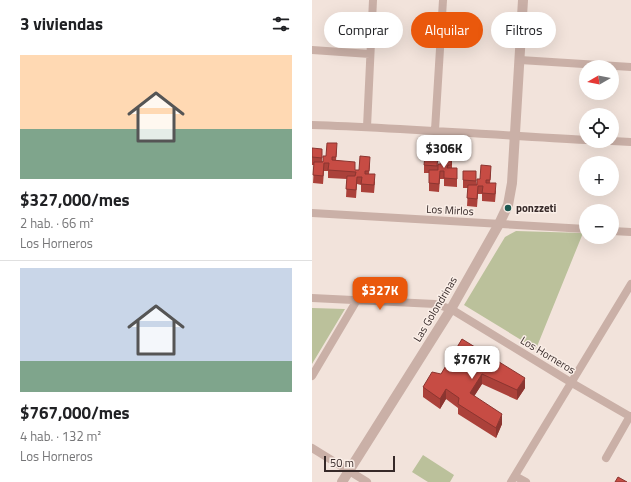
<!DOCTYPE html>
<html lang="es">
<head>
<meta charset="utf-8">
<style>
  body { margin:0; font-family:"Titillium Web",sans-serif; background:#f2f2f2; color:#202124; height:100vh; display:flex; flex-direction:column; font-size:15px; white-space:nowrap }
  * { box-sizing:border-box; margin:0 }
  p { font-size:13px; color:#757577 }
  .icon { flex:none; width:22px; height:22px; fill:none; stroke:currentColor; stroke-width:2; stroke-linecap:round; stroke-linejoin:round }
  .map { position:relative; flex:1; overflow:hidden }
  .details { display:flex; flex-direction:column; background:#fff; width:312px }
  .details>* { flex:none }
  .hud { position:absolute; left:12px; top:12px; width:247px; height:36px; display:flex; gap:8px }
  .needle { width:26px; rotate:261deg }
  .tools { position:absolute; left:267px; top:60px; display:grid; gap:8px }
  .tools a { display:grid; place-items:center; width:40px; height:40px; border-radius:50%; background:#fff; box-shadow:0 4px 16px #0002; font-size:20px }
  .scale { position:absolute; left:12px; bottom:10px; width:71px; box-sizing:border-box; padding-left:4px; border:2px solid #362928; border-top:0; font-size:11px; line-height:14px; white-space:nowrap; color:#362928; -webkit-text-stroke:3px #faeee7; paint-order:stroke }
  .price { position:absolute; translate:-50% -34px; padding:0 9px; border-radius:8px; background:#fff; color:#222; font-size:13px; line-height:26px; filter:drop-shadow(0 1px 2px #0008) }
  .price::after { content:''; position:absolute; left:50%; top:24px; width:12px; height:9px; margin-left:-6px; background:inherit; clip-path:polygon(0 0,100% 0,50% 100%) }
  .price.current { background:#ea580c; color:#fff }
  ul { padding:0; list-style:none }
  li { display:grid; align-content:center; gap:8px; height:212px; padding:0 20px }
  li+li { border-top:1px solid #e0e0e0 }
  li span { display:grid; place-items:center; height:124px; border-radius:0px; color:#555 }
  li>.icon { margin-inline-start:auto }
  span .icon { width:72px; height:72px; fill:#fffc; stroke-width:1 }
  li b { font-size:17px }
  h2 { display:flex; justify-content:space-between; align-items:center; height:48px; padding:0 20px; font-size:17px }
  .tag { padding:0 14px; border-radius:18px; background:#fff; box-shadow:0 4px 16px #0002; font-size:14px; line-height:36px }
  .tag.current { background:#ea580c; color:#fff }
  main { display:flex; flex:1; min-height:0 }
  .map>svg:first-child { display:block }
</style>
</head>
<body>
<main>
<section class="details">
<h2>3 viviendas<svg class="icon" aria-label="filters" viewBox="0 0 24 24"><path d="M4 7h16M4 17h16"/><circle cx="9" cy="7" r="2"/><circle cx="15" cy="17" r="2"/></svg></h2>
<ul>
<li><span style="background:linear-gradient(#ffd9b3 60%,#7fa58c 0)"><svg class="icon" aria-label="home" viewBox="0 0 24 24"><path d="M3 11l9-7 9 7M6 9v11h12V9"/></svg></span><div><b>$327,000/mes</b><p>2 hab. · 66 m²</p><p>Los Horneros</p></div></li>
<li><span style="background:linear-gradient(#c9d6e8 75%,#7fa58c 0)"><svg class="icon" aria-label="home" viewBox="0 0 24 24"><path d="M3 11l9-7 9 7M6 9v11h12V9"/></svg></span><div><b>$767,000/mes</b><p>4 hab. · 132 m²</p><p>Los Horneros</p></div></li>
</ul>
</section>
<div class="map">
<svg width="319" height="482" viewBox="0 0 319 482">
  <rect width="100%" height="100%" fill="#f2e3db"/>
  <path fill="#bbc19b" d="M204 231 271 233 224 349 152 305 193 237Z
    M0 308 33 309 0 364Z
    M111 455 142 475 138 482H116L100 472Z"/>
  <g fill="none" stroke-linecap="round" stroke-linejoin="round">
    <path stroke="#cab0a7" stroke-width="8" d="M0 50 58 54
      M208 60 319 67
      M0 125C91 128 183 135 274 140
      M55 127 61 0
      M123 130 131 0
      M300 141 319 142
      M0 213 274 229
      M300 231 319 232
      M0 298 123 304 139 309 260 383 319 417
      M0 376 45 300
      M0 448 55 482
      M294 458 318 416
      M203 476 214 482
      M199 482 319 284"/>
    <path stroke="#cab0a7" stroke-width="10" d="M30 482 139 309 187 224 196 205 200 183 211 0"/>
  </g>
  <path fill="#ab413a" d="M0 148 10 157V162L14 156 25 151 24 160 43 170H47L58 165 57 174 63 182 62 193 49 192V185L45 184 44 198 34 197 35 179 16 178V171H12L11 184 1 183 2 165H0Z
    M140 159V168L145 176V187L132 186V179H128L127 192 117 191V173H112V165H126V170L129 164Z
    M179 174 178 183 184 191 183 202 170 201V194H166L165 207 155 206 156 188H151V180L164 179 165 185 168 179Z
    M150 339 213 388 205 400 170 384 162 396 190 424 184 438 146 414V408L134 399 128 409 111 397V387L129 374Z"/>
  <path fill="#8b3530" d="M170 374V384L158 403V393Z
    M213 378V388L205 400V390Z
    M134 389V399L128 409V399Z
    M190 414V424L184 438V428Z"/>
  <path fill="#c74c44" stroke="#8b3530" d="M15 143H25L24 157H20V160L43 162V170H47L48 156 58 157 57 171H53V174H63L62 185 49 184 50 177H45L44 190 34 189 35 176H43L44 172 16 170 17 163H12L11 176 1 175 2 162H11V156H14Z
    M0 148 10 149V158L0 157Z
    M130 150 140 151 139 165H136L135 168H145V179L132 178V171H128L127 184 117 183V170H126V164H129Z
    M113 156 126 157 125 166 112 165Z
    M169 165 179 166 178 180H174V183H184L183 194 170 193 171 186H166L165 199 155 198 156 185H165V179H168Z
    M151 171H164V181L151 180Z
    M150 339 213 378 205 390 170 374 158 393 190 414 184 428 146 404 147 398 134 389 128 399 111 387 120 372 129 374Z
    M306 477 315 482H303Z"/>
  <circle fill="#1d5851" stroke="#faeee7" stroke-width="1.5" cx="196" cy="208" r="4"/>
  <g text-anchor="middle" stroke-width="3" stroke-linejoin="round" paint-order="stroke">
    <g font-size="11" font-weight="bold" fill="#362928" stroke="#faeee7" text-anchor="start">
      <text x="204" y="212">ponzzeti</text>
    </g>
    <g font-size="11" fill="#362928" stroke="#faeee7">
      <text transform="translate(138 210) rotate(3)" y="4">Los Mirlos</text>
      <text transform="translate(123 309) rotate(-59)" y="4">Las Golondrinas</text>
      <text transform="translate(236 355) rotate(31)" y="4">Los Horneros</text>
    </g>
  </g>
</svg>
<div class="tools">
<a><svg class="needle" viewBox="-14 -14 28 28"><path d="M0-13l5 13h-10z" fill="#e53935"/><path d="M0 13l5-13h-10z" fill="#757577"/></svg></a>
<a><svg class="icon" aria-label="locate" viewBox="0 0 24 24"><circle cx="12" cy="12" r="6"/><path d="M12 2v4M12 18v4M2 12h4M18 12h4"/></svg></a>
<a>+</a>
<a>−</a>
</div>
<div class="scale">50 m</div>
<b class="price" style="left:132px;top:169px">$306K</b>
<b class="price current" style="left:68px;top:311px">$327K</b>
<b class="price" style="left:160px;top:380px">$767K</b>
<div class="hud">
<a class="tag">Comprar</a>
<a class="tag current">Alquilar</a>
<a class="tag">Filtros</a>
</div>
</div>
</main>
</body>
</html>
